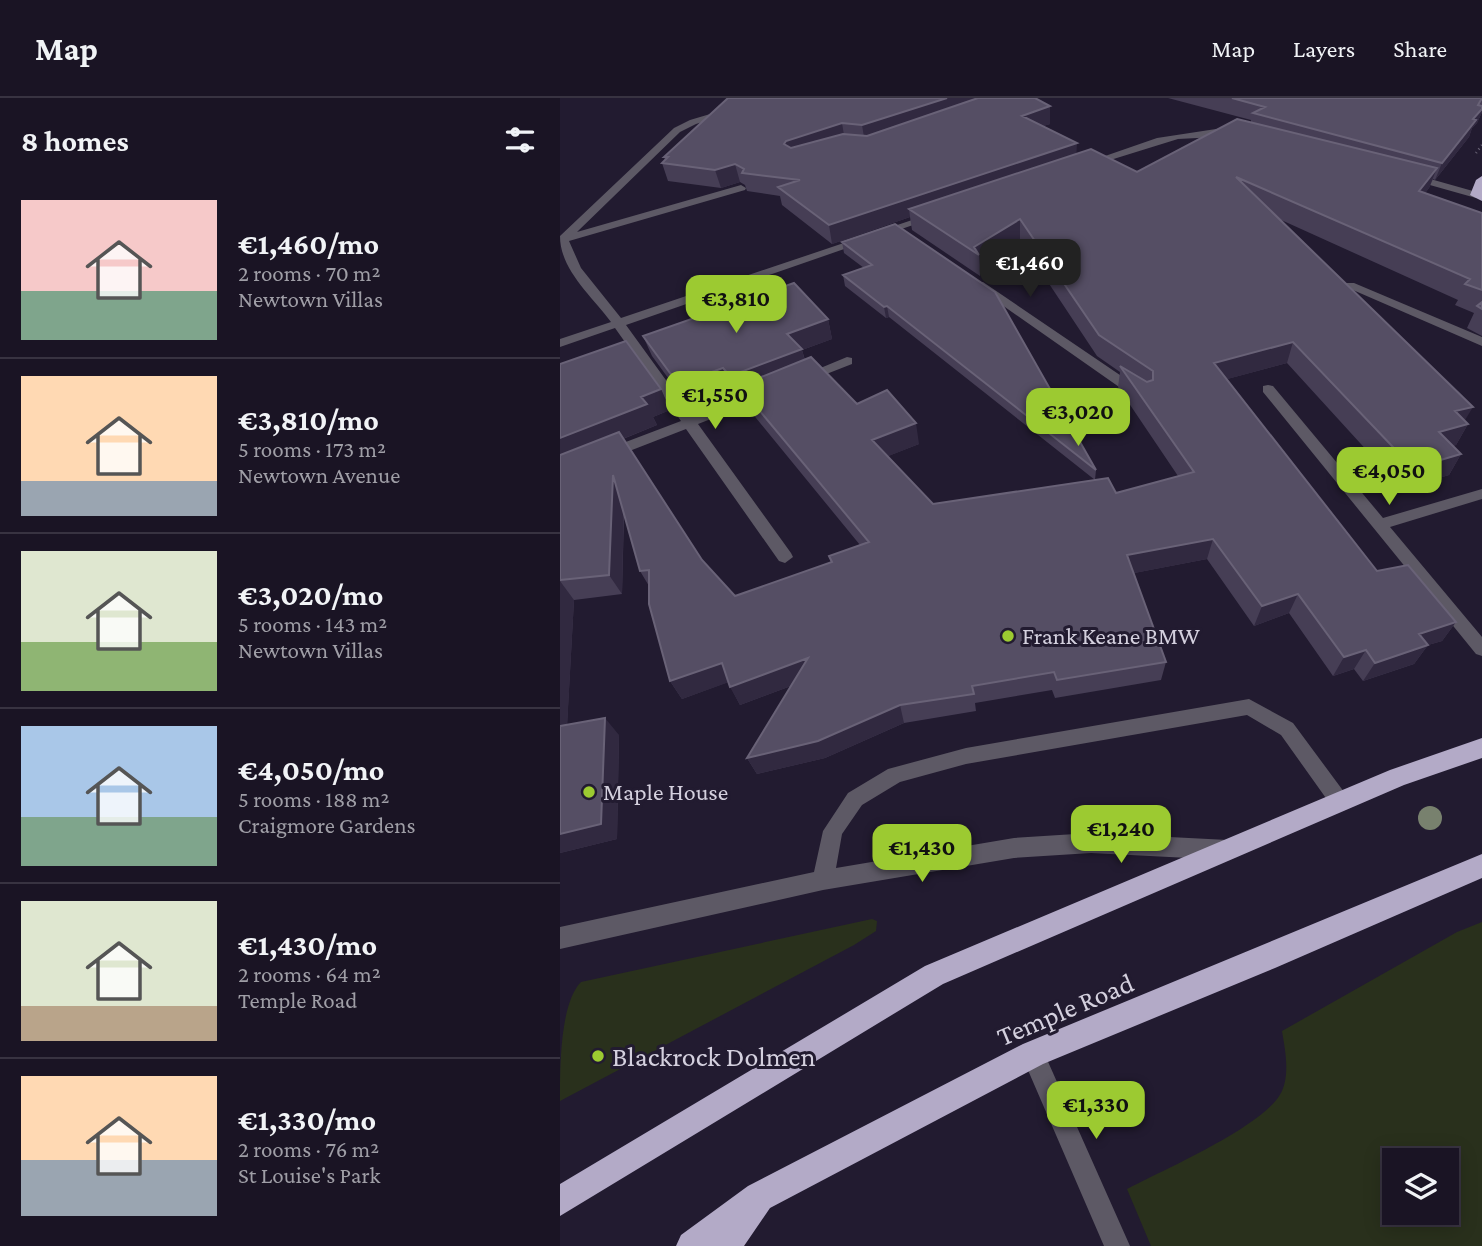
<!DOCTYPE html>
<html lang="en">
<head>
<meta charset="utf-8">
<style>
  body { margin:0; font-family:"Crimson Pro",serif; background:#272131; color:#f1f3f6; height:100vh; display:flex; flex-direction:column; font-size:26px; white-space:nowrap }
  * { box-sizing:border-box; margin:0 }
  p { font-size:23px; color:#9f9ea6 }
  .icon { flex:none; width:38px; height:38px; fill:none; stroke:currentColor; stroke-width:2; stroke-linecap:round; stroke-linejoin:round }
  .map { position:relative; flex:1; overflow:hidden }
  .sheet { display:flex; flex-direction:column; background:#1a1424; width:560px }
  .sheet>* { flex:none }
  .controls { position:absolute; left:822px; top:1050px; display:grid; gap:14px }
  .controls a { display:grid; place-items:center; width:77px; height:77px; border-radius:0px; background:#1a1424; box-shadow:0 4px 18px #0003,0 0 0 2px #383341; font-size:35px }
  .price { position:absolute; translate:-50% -60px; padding:0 16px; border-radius:14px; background:#9cca31; color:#111; font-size:23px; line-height:46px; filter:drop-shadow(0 2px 4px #0008) }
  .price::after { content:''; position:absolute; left:50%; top:42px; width:21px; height:16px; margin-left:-10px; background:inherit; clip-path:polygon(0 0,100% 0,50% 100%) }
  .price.on { background:#222; color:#fff }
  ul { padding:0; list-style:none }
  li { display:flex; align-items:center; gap:21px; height:175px; padding:0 21px }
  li+li { border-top:2px solid #383341 }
  li span { display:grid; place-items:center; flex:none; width:196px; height:140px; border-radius:0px; color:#555 }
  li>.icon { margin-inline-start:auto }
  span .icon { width:84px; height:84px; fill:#fffc; stroke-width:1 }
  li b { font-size:30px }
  h2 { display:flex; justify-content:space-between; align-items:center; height:84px; padding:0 21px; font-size:30px }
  header { display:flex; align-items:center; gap:42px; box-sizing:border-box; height:98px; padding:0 35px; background:#1a1424; border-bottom:2px solid #383341 }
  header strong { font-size:33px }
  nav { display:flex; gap:38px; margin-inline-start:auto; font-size:24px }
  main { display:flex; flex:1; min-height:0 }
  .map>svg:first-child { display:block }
</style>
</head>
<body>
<header>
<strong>Map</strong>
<nav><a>Map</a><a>Layers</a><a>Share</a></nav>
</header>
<main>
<section class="sheet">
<h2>8 homes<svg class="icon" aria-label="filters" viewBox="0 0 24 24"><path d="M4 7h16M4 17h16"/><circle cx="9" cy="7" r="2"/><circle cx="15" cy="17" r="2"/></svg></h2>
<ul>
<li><span style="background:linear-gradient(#f6c9c9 65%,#7fa58c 0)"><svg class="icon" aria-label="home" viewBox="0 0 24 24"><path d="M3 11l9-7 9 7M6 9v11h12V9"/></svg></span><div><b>€1,460/mo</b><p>2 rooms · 70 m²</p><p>Newtown Villas</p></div></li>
<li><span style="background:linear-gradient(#ffd9b3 75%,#9aa5b1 0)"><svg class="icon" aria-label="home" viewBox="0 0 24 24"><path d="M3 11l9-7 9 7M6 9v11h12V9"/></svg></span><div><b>€3,810/mo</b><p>5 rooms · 173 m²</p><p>Newtown Avenue</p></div></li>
<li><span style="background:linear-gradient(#dfe7d0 65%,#8fb573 0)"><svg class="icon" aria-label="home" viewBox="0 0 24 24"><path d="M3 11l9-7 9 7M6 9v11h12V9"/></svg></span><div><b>€3,020/mo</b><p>5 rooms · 143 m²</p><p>Newtown Villas</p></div></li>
<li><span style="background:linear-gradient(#a9c7e8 65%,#7fa58c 0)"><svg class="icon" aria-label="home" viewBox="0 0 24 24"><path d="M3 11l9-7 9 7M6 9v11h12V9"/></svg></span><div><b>€4,050/mo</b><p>5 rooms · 188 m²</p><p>Craigmore Gardens</p></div></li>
<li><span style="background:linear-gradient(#dfe7d0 75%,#b9a48a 0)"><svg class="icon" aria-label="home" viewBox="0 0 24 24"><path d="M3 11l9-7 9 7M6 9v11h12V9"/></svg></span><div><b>€1,430/mo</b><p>2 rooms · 64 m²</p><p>Temple Road</p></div></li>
<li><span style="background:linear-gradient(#ffd9b3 60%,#9aa5b1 0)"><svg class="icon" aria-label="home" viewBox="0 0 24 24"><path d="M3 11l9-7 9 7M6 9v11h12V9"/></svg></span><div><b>€1,330/mo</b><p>2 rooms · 76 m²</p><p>St Louise's Park</p></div></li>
</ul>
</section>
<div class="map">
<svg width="922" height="1148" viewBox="0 0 922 1148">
  <rect width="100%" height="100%" fill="#221b30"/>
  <path fill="#29301c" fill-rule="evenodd" d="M312 821 317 823 316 833 294 847 0 1003C0 969 0 905 21 884Z
    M922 824V1148H591L567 1091C603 1072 707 1027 722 993 730 975 725 951 722 933L897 834ZM835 1062H887V1115H835Z"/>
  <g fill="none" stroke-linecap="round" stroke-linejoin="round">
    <path stroke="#676174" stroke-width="2.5" stroke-dasharray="1 3.5" stroke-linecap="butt" d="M916 55 922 47"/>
    <path fill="#5d5965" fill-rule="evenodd" d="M204 0H218L136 26 120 34 17 134 181 87 186 90 185 92 9 143 21 170 61 220 367 117 376 119 66 227 132 318 200 292H210V298L138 326 231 455 233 459 225 465 219 463 126 331 0 380V369L121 323 55 230 0 249V241L51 224C32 198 0 172 0 138L114 30 130 22Z
      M656 31 681 35 676 38 618 41 531 68 522 66 597 40Z
      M849 75 920 95 921 97 916 100 845 80 844 78Z
      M415 184H423L582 292V298H572L415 188Z
      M786 185H794L922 239V248L786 189Z
      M287 259 292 260V266L246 284 241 285 234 281Z
      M708 287 713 288 823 420 922 391V401L830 429 922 539V558L916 556 703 294V288Z
      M689 601 733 625 787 698 790 704 787 710 780 713 773 710 721 637 687 617 406 666 340 684 302 707 282 736 276 770 454 740 531 735 668 742 675 745 678 752 675 759 668 762 531 755 454 760 263 792 0 851V829L254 774 263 733 288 695 328 671 406 650Z
      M473 944 481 948 570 1148H544L461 956 465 948Z"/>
    <path fill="#b3aac7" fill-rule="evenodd" d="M922 78V103L910 97 916 82Z
      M922 640V660L844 687 383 886 0 1118V1086L365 868 830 672Z
      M922 756V780L715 870 483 966 210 1110 184 1148H116L121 1137 188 1088 463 946Z"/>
  </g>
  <circle fill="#78816e" cx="870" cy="720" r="12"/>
  <path fill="#463e55" d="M168 0 490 26 483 28 516 56 577 74 691 24V22L608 0H922V14L917 25 912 30 909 39 875 82 873 81 869 90 865 95 922 115V238L907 230 914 215 895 207 898 202 719 121 908 326 896 347 893 348 901 356 889 377 842 391 727 265 667 281 817 473 896 524 882 543 868 547 854 566 803 583 794 571 773 578 729 515 694 528 647 461 574 475 606 564 601 582 495 600 492 592 415 605 416 613 344 625 265 660 197 676 187 660 231 588 180 607 168 584 122 601 110 583 89 488 80 473 64 417 62 496 14 502 7 627 59 637 57 741 0 755V266L101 291 110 312 93 319 97 327 63 341 142 462 175 498 271 465 269 458 300 447 187 309 182 296 177 298 170 289 127 306 92 258 83 238 268 221 272 241 242 252 245 262 297 306 359 346 328 358 373 406 535 382 329 219 326 220 285 188 283 177 304 170 284 155 282 144 335 126 536 372 535 382 556 395 618 378 558 289 560 274 537 258 460 142 420 167V178L352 132 350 119 272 146 222 107 220 98 187 93 185 87 180 84 161 90 108 83 102 65 105 62 104 59Z"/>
  <path fill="#312940" d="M387 0H440L305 45 302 27Z
    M490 8V26L462 35V18Z
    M922 11V14L917 25 912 30 909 39 875 82 882 65 913 21Z
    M282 25 285 43 230 60 224 46 226 43Z
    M517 45 516 63 349 111 350 119 272 146 269 127Z
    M175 66 180 84 161 90 155 72Z
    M877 70 869 90 851 114 859 93Z
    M460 121V142L420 167 419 157 414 149Z
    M327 208 329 219 326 220 324 209Z
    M268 221 272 241 242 252 247 271 179 288 182 296 177 298 170 278 227 236Z
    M733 244 727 265 649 286 654 265Z
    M163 270 170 289 127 306 118 286Z
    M101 291 110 312 93 319 97 327 0 366V340L81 299Z
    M913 309 902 327 908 326 896 347 868 355 879 334 895 313Z
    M356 325 359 346 316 363 312 342Z
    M901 356 889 377 842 391 853 370Z
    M53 377 64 398 62 496 49 477Z
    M653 441 647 461 564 477 567 457Z
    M0 483 14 502 6 648 0 641Z
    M738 496 729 515 694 528 702 508Z
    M896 524 882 543 868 547 854 566 803 583 815 565 859 536Z
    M806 552 794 571 773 578 784 559Z
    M248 560 255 579 180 607 170 589Z
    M162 565 172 583 122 601 110 583Z
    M340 607 344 625 265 660 197 676 187 660Z
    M45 620 59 637 57 741 0 755V736Z"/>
  <path fill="#554e64" stroke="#696277" stroke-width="2" d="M168 0H387L302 27 282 25 226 43 224 46 231 50 283 36 307 38 418 0H475L490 8 462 18 517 45 269 127 218 89 240 82 182 75 184 71 175 66 155 72 102 65 108 59H104Z
    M672 0H922L918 7 922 8V11L913 21 916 22 882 65 693 15 705 9Z
    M677 21 877 70 859 93 922 115V192L905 186 910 181 676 79 913 309 895 313 908 326 879 334 901 356 853 370 733 244 654 265 817 473 848 467 896 524 859 536 868 547 815 565 806 552 784 559 738 496 702 508 653 441 567 457 606 564 497 582 494 574 412 588 414 596 340 607 258 643 187 660 248 560 170 589 162 565 110 583 89 506V472L80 473 53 377 49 477 0 482V357L59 334 142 462 175 498 272 464 269 458 309 444 179 288 251 259 297 306 327 292 356 325 312 342 373 406 548 380 556 395 634 374 560 268 587 284 593 282V273L539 237 460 121 414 149 419 157 349 111 531 51 577 74Z
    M335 126 435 194 536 372 327 208 324 209 283 177 312 167 282 144Z
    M234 185 268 221 227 236 242 251 170 278 163 270 118 286 83 238Z
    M922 204V211L917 208Z
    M66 243 101 291 81 299 87 306 0 340V266Z
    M45 620 41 726 0 736V628Z"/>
  <g fill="#9cca31" stroke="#221b30" stroke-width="2.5">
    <circle cx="448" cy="538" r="7"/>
    <circle cx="29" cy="694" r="7"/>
    <circle cx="38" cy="958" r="7"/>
  </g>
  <g text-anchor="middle" stroke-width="6" stroke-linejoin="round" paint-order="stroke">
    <g font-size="24" fill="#d4d0de" stroke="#221b30" text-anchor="start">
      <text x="462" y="546">Frank Keane BMW</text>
      <text x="43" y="702">Maple House</text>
    </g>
    <g font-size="28" fill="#d4d0de" stroke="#221b30">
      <text transform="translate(505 911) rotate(-23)" y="10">Temple Road</text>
    </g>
    <g font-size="28" fill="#d4d0de" stroke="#221b30" text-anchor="start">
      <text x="52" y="968">Blackrock Dolmen</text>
    </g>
  </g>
</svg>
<div class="controls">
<a><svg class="icon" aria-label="layers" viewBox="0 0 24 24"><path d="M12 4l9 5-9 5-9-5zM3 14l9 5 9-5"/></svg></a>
</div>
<b class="price on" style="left:470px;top:201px">€1,460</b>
<b class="price" style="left:176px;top:237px">€3,810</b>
<b class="price" style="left:155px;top:333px">€1,550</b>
<b class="price" style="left:518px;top:350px">€3,020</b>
<b class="price" style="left:829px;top:409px">€4,050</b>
<b class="price" style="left:561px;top:767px">€1,240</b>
<b class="price" style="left:362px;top:786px">€1,430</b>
<b class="price" style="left:536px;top:1043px">€1,330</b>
</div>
</main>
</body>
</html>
